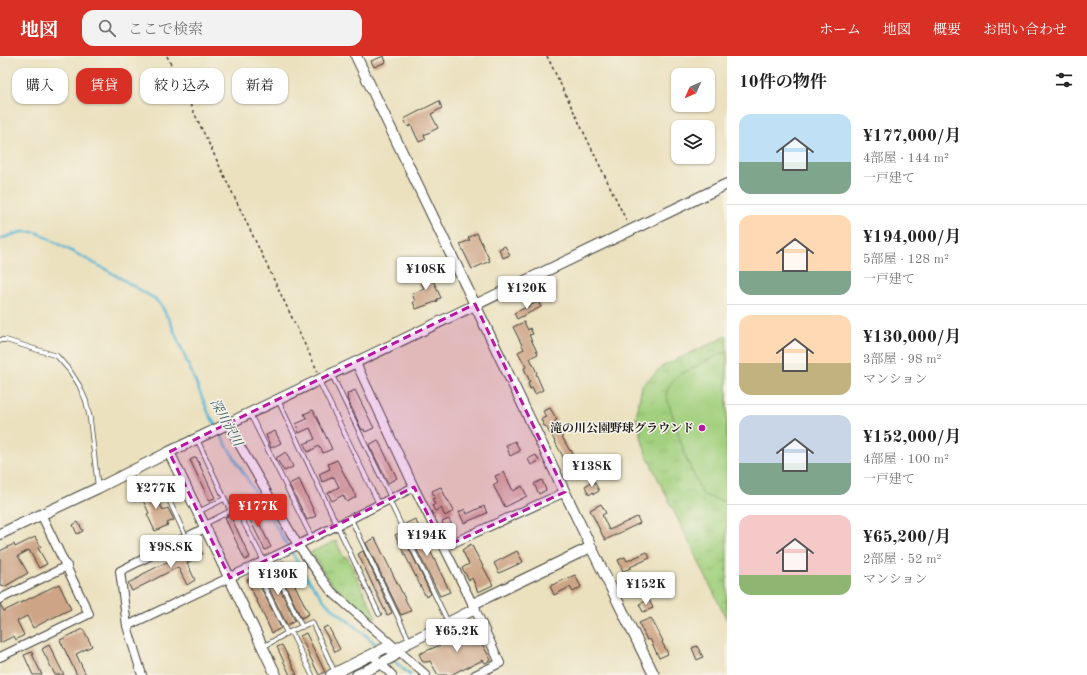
<!DOCTYPE html>
<html lang="ja">
<head>
<meta charset="utf-8">
<style>
  body { margin:0; font-family:"Old Standard TT","Noto Serif JP",serif; background:#f2f2f2; color:#222; height:100vh; display:flex; flex-direction:column; font-size:15px; white-space:nowrap }
  * { box-sizing:border-box; margin:0 }
  p { font-size:13px; color:#767676 }
  .icon { flex:none; width:22px; height:22px; fill:none; stroke:currentColor; stroke-width:2; stroke-linecap:round; stroke-linejoin:round }
  .map { position:relative; flex:1; overflow:hidden }
  .panel { display:flex; flex-direction:column; background:#fff; width:360px }
  .panel>* { flex:none }
  .banner { position:absolute; left:12px; top:12px; width:380px; height:36px; display:flex; gap:8px }
  .needle { width:26px; rotate:225deg }
  .buttons { position:absolute; left:671px; top:12px; display:grid; gap:8px }
  .buttons a { display:grid; place-items:center; width:44px; height:44px; border-radius:8px; background:#fff; box-shadow:0 1px 3px #0004; font-size:20px }
  .price { position:absolute; translate:-50% -34px; padding:0 9px; border-radius:4px; background:#fff; color:#222; font-size:13px; line-height:26px; filter:drop-shadow(0 1px 2px #0008) }
  .price::after { content:''; position:absolute; left:50%; top:24px; width:12px; height:9px; margin-left:-6px; background:inherit; clip-path:polygon(0 0,100% 0,50% 100%) }
  .price.active { background:#d93025; color:#fff }
  ul { padding:0; list-style:none }
  li { display:flex; align-items:center; gap:12px; height:100px; padding:0 12px }
  li+li { border-top:1px solid #e0e0e0 }
  li span { display:grid; place-items:center; flex:none; width:112px; height:80px; border-radius:12px; color:#555 }
  li>.icon { margin-inline-start:auto }
  span .icon { width:48px; height:48px; fill:#fffc; stroke-width:1 }
  li b { font-size:17px }
  h2 { display:flex; justify-content:space-between; align-items:center; height:48px; padding:0 12px; font-size:17px }
  .chip { padding:0 14px; border-radius:12px; background:#fff; box-shadow:0 1px 3px #0004; font-size:14px; line-height:36px }
  .chip.active { background:#d93025; color:#fff }
  header { display:flex; align-items:center; gap:24px; box-sizing:border-box; height:56px; padding:0 20px; background:#d93025; color:#fff }
  header strong { font-size:19px }
  nav { display:flex; gap:22px; margin-inline-start:auto; font-size:14px }
  .search { width:280px; height:36px; background:#f2f2f2; display:flex; align-items:center; gap:10px; box-sizing:border-box; padding:0 14px; border-radius:12px; color:#767676; font-size:15px }
  main { display:flex; flex:1; min-height:0 }
  .map>svg:first-child { display:block }
</style>
</head>
<body>
<header>
<strong>地図</strong>
<div class="search"><svg class="icon" aria-label="search" viewBox="0 0 24 24"><circle cx="10" cy="10" r="6"/><path d="M15 15l6 6"/></svg>ここで検索</div>
<nav><a>ホーム</a><a>地図</a><a>概要</a><a>お問い合わせ</a></nav>
</header>
<main>
<div class="map">
<svg width="727" height="619" viewBox="0 0 727 619">
  <defs>
    <pattern id="park-tufts" width="24" height="20" patternUnits="userSpaceOnUse"><rect width="24" height="20" fill="#a2d07e"/><path d="M3 7l-1-3M5 7V3M7 7l1-3M15 17l-1-3M17 17v-4M19 17l1-3" fill="none" stroke="#8bb26c"/></pattern>
  </defs>
  <rect width="100%" height="100%" fill="#f7f3e8"/>
  <filter id="ink" filterUnits="userSpaceOnUse"><feTurbulence type="fractalNoise" baseFrequency=".025" numOctaves="2"/><feDisplacementMap in="SourceGraphic" scale="8" xChannelSelector="R" yChannelSelector="G"/><feConvolveMatrix kernelMatrix="1 2 1 2 8 2 1 2 1" color-interpolation-filters="sRGB"/></filter>
  <filter id="wash" filterUnits="userSpaceOnUse"><feTurbulence type="fractalNoise" baseFrequency=".012" numOctaves="4" result="noise"/><feDisplacementMap in="SourceGraphic" scale="16" xChannelSelector="R" yChannelSelector="G"/><feGaussianBlur stdDeviation="0.9" result="paint"/><feColorMatrix in="noise" values="0 0 0 0 0 0 0 0 0 0 0 0 0 0 0 0 0 1.4 0 .05"/><feComposite in="paint" operator="in"/></filter>
  <g filter="url(#wash)">
    <rect width="100%" height="100%" fill="#ebe1bf"/>
    <path fill="url(#park-tufts)" stroke="#5f764d" d="M727 280V564L646 398 636 362 642 329 663 310Z
      M336 485 344 502 347 501 376 561 371 563 330 526 311 496Z"/>
    <path fill="#a2d07e" stroke="#5f764d" d="M722 297H727V445L726 446 703 439 687 405 666 339 669 330 679 319Z"/>
    <g fill="none" stroke-linecap="round" stroke-linejoin="round">
      <path stroke="#55b6d4" stroke-width="2.5" d="M0 183 21 176H36L105 213 155 243 162 250 166 259 169 263 209 358 216 370
        M218 375 306 520 326 547 369 582 379 591
        M393 604 410 619"/>
    </g>
    <g id="blocks">
      <path fill="#cda486" d="M384 0 386 6 374 11 371 5Z
        M439 45 442 52 431 58 438 72 424 79 426 83 419 86 411 69 408 71 404 63Z
        M477 177 490 205 472 213 460 188 470 184 468 182Z
        M505 190 510 199 503 202 499 193Z
        M428 213 441 242 437 243 438 245 416 253 413 246 415 245 412 238 424 233 417 219Z
        M538 246 541 251 517 263 514 257Z
        M524 266 528 274 530 272 533 278 529 279 538 298 530 302 537 317 536 318 543 334 535 338 532 332 530 333 528 327 530 326 524 312 526 311 518 296 524 293 513 271Z
        M355 334 374 372 365 376 364 373 362 374 347 342 348 341 347 338Z
        M550 352 557 364 555 365 561 379 570 395 571 394 579 412 571 416 551 378H550L546 370H544L541 363 546 361 543 355Z
        M313 354 332 393 323 397 321 392 320 393 319 390 308 396 304 388 315 383 310 372 299 377 296 368 307 363 304 358Z
        M275 375 281 387 271 392 266 379Z
        M378 384 397 422 388 427 369 389Z
        M515 385 520 395 510 400 506 389Z
        M286 396 293 411 284 415 276 402Z
        M536 399 539 405 531 409 528 403Z
        M196 401 215 442 209 444 190 404Z
        M337 404 356 441 347 446 343 439 332 445 328 437 339 431 334 421 322 426 319 418 330 413 328 408Z
        M504 416 513 435 522 430 527 440 505 451 493 429 498 426 495 420Z
        M299 423 316 460 307 464 289 428Z
        M542 424 546 434 539 438 534 428Z
        M594 425 599 435 594 438 593 436 589 439 585 430Z
        M150 429 163 454 168 452 174 464 167 467 168 469 155 475 147 458 149 457 140 438 144 437 142 434Z
        M441 431 447 444H448L454 455 445 460 441 452 435 455 432 450 435 448 432 443 435 442 432 435Z
        M601 448 606 457 602 459 609 474 637 461 640 467 605 484 590 454Z
        M250 449 271 491 265 494 244 452Z
        M484 450 487 457 464 467 459 456 465 453 467 458Z
        M230 459 250 501 245 504 225 462Z
        M415 463 450 536 440 540 407 474 408 473 405 468Z
        M449 463 453 472 446 475 442 466Z
        M78 466 83 475 77 478 73 469Z
        M401 476 431 538 426 541 395 479Z
        M35 481 41 491 38 492 47 508 39 512 29 494 18 500 28 517 4 531 3 529 0 530V495L14 488 15 491Z
        M375 482 411 555 401 559 366 487Z
        M198 488 203 498 187 507 195 524 187 529 178 511 132 535 128 527 142 520 141 519 183 498 182 496Z
        M471 488 493 529 478 536 472 522 469 524 462 512 469 508 462 494Z
        M363 495 392 557 387 559 358 498Z
        M517 495 523 506 499 517 494 507Z
        M647 496 650 502 630 511 631 512 623 515 618 504 625 501 627 505Z
        M283 505 309 558 301 562 276 509Z
        M270 512 295 565 287 569 261 516Z
        M575 519 581 531 573 536 570 531 554 539 550 530Z
        M640 519 646 530 636 534 631 523Z
        M255 520 281 572 272 577 247 524Z
        M59 528 71 553 48 564 33 572 27 560 17 565 24 579 16 584 14 580 0 587V548L4 555Z
        M649 544 653 552 643 556 639 548Z
        M651 562 663 585 662 586 668 598 659 602 650 583 647 584 639 567Z
        M471 568 491 604 485 607 483 604 462 614V613L451 619H438L430 605 427 606H423L419 598 445 587 443 585 458 577 457 574 467 569V570Z
        M328 570 340 593 335 596 323 572Z
        M83 573 92 590 76 598 86 619H77L60 584Z
        M306 577 325 616 319 619 300 580Z
        M49 589 64 619H55L42 593Z
        M282 589 297 619H290L277 591Z
        M697 590 703 601 697 604 692 592Z
        M32 596 33 600 42 619H33L24 599Z"/>
    </g>
  </g>
  <g filter="url(#ink)">
    <use href="#blocks" fill-opacity="0" stroke="#3b3a34" stroke-width="1"/>
    <g fill="none" stroke-linecap="round" stroke-linejoin="round">
      <defs>
        <path id="service" d="M0 284H6L57 300 70 315 79 329 86 345 90 363 98 432
          M332 319 391 442
          M319 325 379 448
          M278 344 379 558
          M250 358 312 482
          M197 383 230 454
          M181 423 163 431 186 481
          M389 444 448 566
          M198 456 224 443
          M351 463 410 586
          M205 468 236 452 264 505
          M269 502 302 571
          M254 510 287 577
          M291 576 312 619
          M263 591 287 577 312 566 335 617"/>
        <path id="minor" d="M356 307 414 431 475 553 500 607 475 619
          M227 368 298 489 322 523 331 535 426 619
          M444 491 565 436
          M0 543 67 510
          M127 570 120 515 205 472
          M372 599 392 619
          M0 601 89 558 41 458
          M142 619 127 570 298 489 414 431"/>
        <path id="tertiary" d="M356 0 591 491 654 619
          M0 478 98 432 169 396
          M473 548 591 491
          M276 619 169 396 727 128
          M331 619 385 592 396 593 475 553
          M357 619 380 608 394 600 396 593"/>
      </defs>
      <use href="#service" stroke="#3b3a34" stroke-width="5.5"/>
      <use href="#minor" stroke="#3b3a34" stroke-width="10"/>
      <use href="#tertiary" stroke="#3b3a34" stroke-width="12"/>
      <path stroke="#3b3a34" stroke-width="1.5" stroke-dasharray="3 3" stroke-linecap="butt" d="M167 0 318 316
        M547 0 627 166"/>
      <use href="#service" stroke="#fff" stroke-width="4"/>
      <use href="#minor" stroke="#fff" stroke-width="8"/>
      <use href="#tertiary" stroke="#fff" stroke-width="10"/>
    </g>
  </g>
  <path fill="#b5179e" fill-opacity="0.2" stroke="#b5179e" stroke-width="3" stroke-dasharray="8 5" stroke-linejoin="round" d="M475 248 565 436 444 491 414 431 230 522 169 396Z"/>
  <circle fill="#b5179e" stroke="#f7f3e8" stroke-width="1.5" cx="702" cy="372" r="4"/>
  <g text-anchor="middle" stroke-width="3" stroke-linejoin="round" paint-order="stroke">
    <g font-size="12" font-weight="bold" fill="#1c1c1c" stroke="#f7f3e8" text-anchor="end">
      <text x="694" y="376">滝の川公園野球グラウンド</text>
    </g>
    <g font-size="13" font-style="italic" fill="#335a66" stroke="#f7f3e8">
      <text transform="translate(227 366) rotate(61)" y="5">深川沢川</text>
    </g>
  </g>
</svg>
<div class="buttons">
<a><svg class="needle" viewBox="-14 -14 28 28"><path d="M0-13l5 13h-10z" fill="#e53935"/><path d="M0 13l5-13h-10z" fill="#767676"/></svg></a>
<a><svg class="icon" aria-label="layers" viewBox="0 0 24 24"><path d="M12 4l9 5-9 5-9-5zM3 14l9 5 9-5"/></svg></a>
</div>
<b class="price" style="left:426px;top:235px">¥108K</b>
<b class="price" style="left:527px;top:254px">¥120K</b>
<b class="price" style="left:592px;top:432px">¥138K</b>
<b class="price" style="left:156px;top:454px">¥277K</b>
<b class="price active" style="left:258px;top:472px">¥177K</b>
<b class="price" style="left:427px;top:501px">¥194K</b>
<b class="price" style="left:171px;top:513px">¥98.8K</b>
<b class="price" style="left:278px;top:540px">¥130K</b>
<b class="price" style="left:646px;top:550px">¥152K</b>
<b class="price" style="left:457px;top:597px">¥65.2K</b>
<div class="banner">
<a class="chip">購入</a>
<a class="chip active">賃貸</a>
<a class="chip">絞り込み</a>
<a class="chip">新着</a>
</div>
</div>
<section class="panel">
<h2>10件の物件<svg class="icon" aria-label="filters" viewBox="0 0 24 24"><path d="M4 7h16M4 17h16"/><circle cx="9" cy="7" r="2"/><circle cx="15" cy="17" r="2"/></svg></h2>
<ul>
<li><span style="background:linear-gradient(#bfe0f5 60%,#7fa58c 0)"><svg class="icon" aria-label="home" viewBox="0 0 24 24"><path d="M3 11l9-7 9 7M6 9v11h12V9"/></svg></span><div><b>¥177,000/月</b><p>4部屋 · 144 m²</p><p>一戸建て</p></div></li>
<li><span style="background:linear-gradient(#ffd9b3 70%,#7fa58c 0)"><svg class="icon" aria-label="home" viewBox="0 0 24 24"><path d="M3 11l9-7 9 7M6 9v11h12V9"/></svg></span><div><b>¥194,000/月</b><p>5部屋 · 128 m²</p><p>一戸建て</p></div></li>
<li><span style="background:linear-gradient(#ffd9b3 60%,#c2b280 0)"><svg class="icon" aria-label="home" viewBox="0 0 24 24"><path d="M3 11l9-7 9 7M6 9v11h12V9"/></svg></span><div><b>¥130,000/月</b><p>3部屋 · 98 m²</p><p>マンション</p></div></li>
<li><span style="background:linear-gradient(#c9d6e8 60%,#7fa58c 0)"><svg class="icon" aria-label="home" viewBox="0 0 24 24"><path d="M3 11l9-7 9 7M6 9v11h12V9"/></svg></span><div><b>¥152,000/月</b><p>4部屋 · 100 m²</p><p>一戸建て</p></div></li>
<li><span style="background:linear-gradient(#f6c9c9 75%,#8fb573 0)"><svg class="icon" aria-label="home" viewBox="0 0 24 24"><path d="M3 11l9-7 9 7M6 9v11h12V9"/></svg></span><div><b>¥65,200/月</b><p>2部屋 · 52 m²</p><p>マンション</p></div></li>
</ul>
</section>
</main>
</body>
</html>
